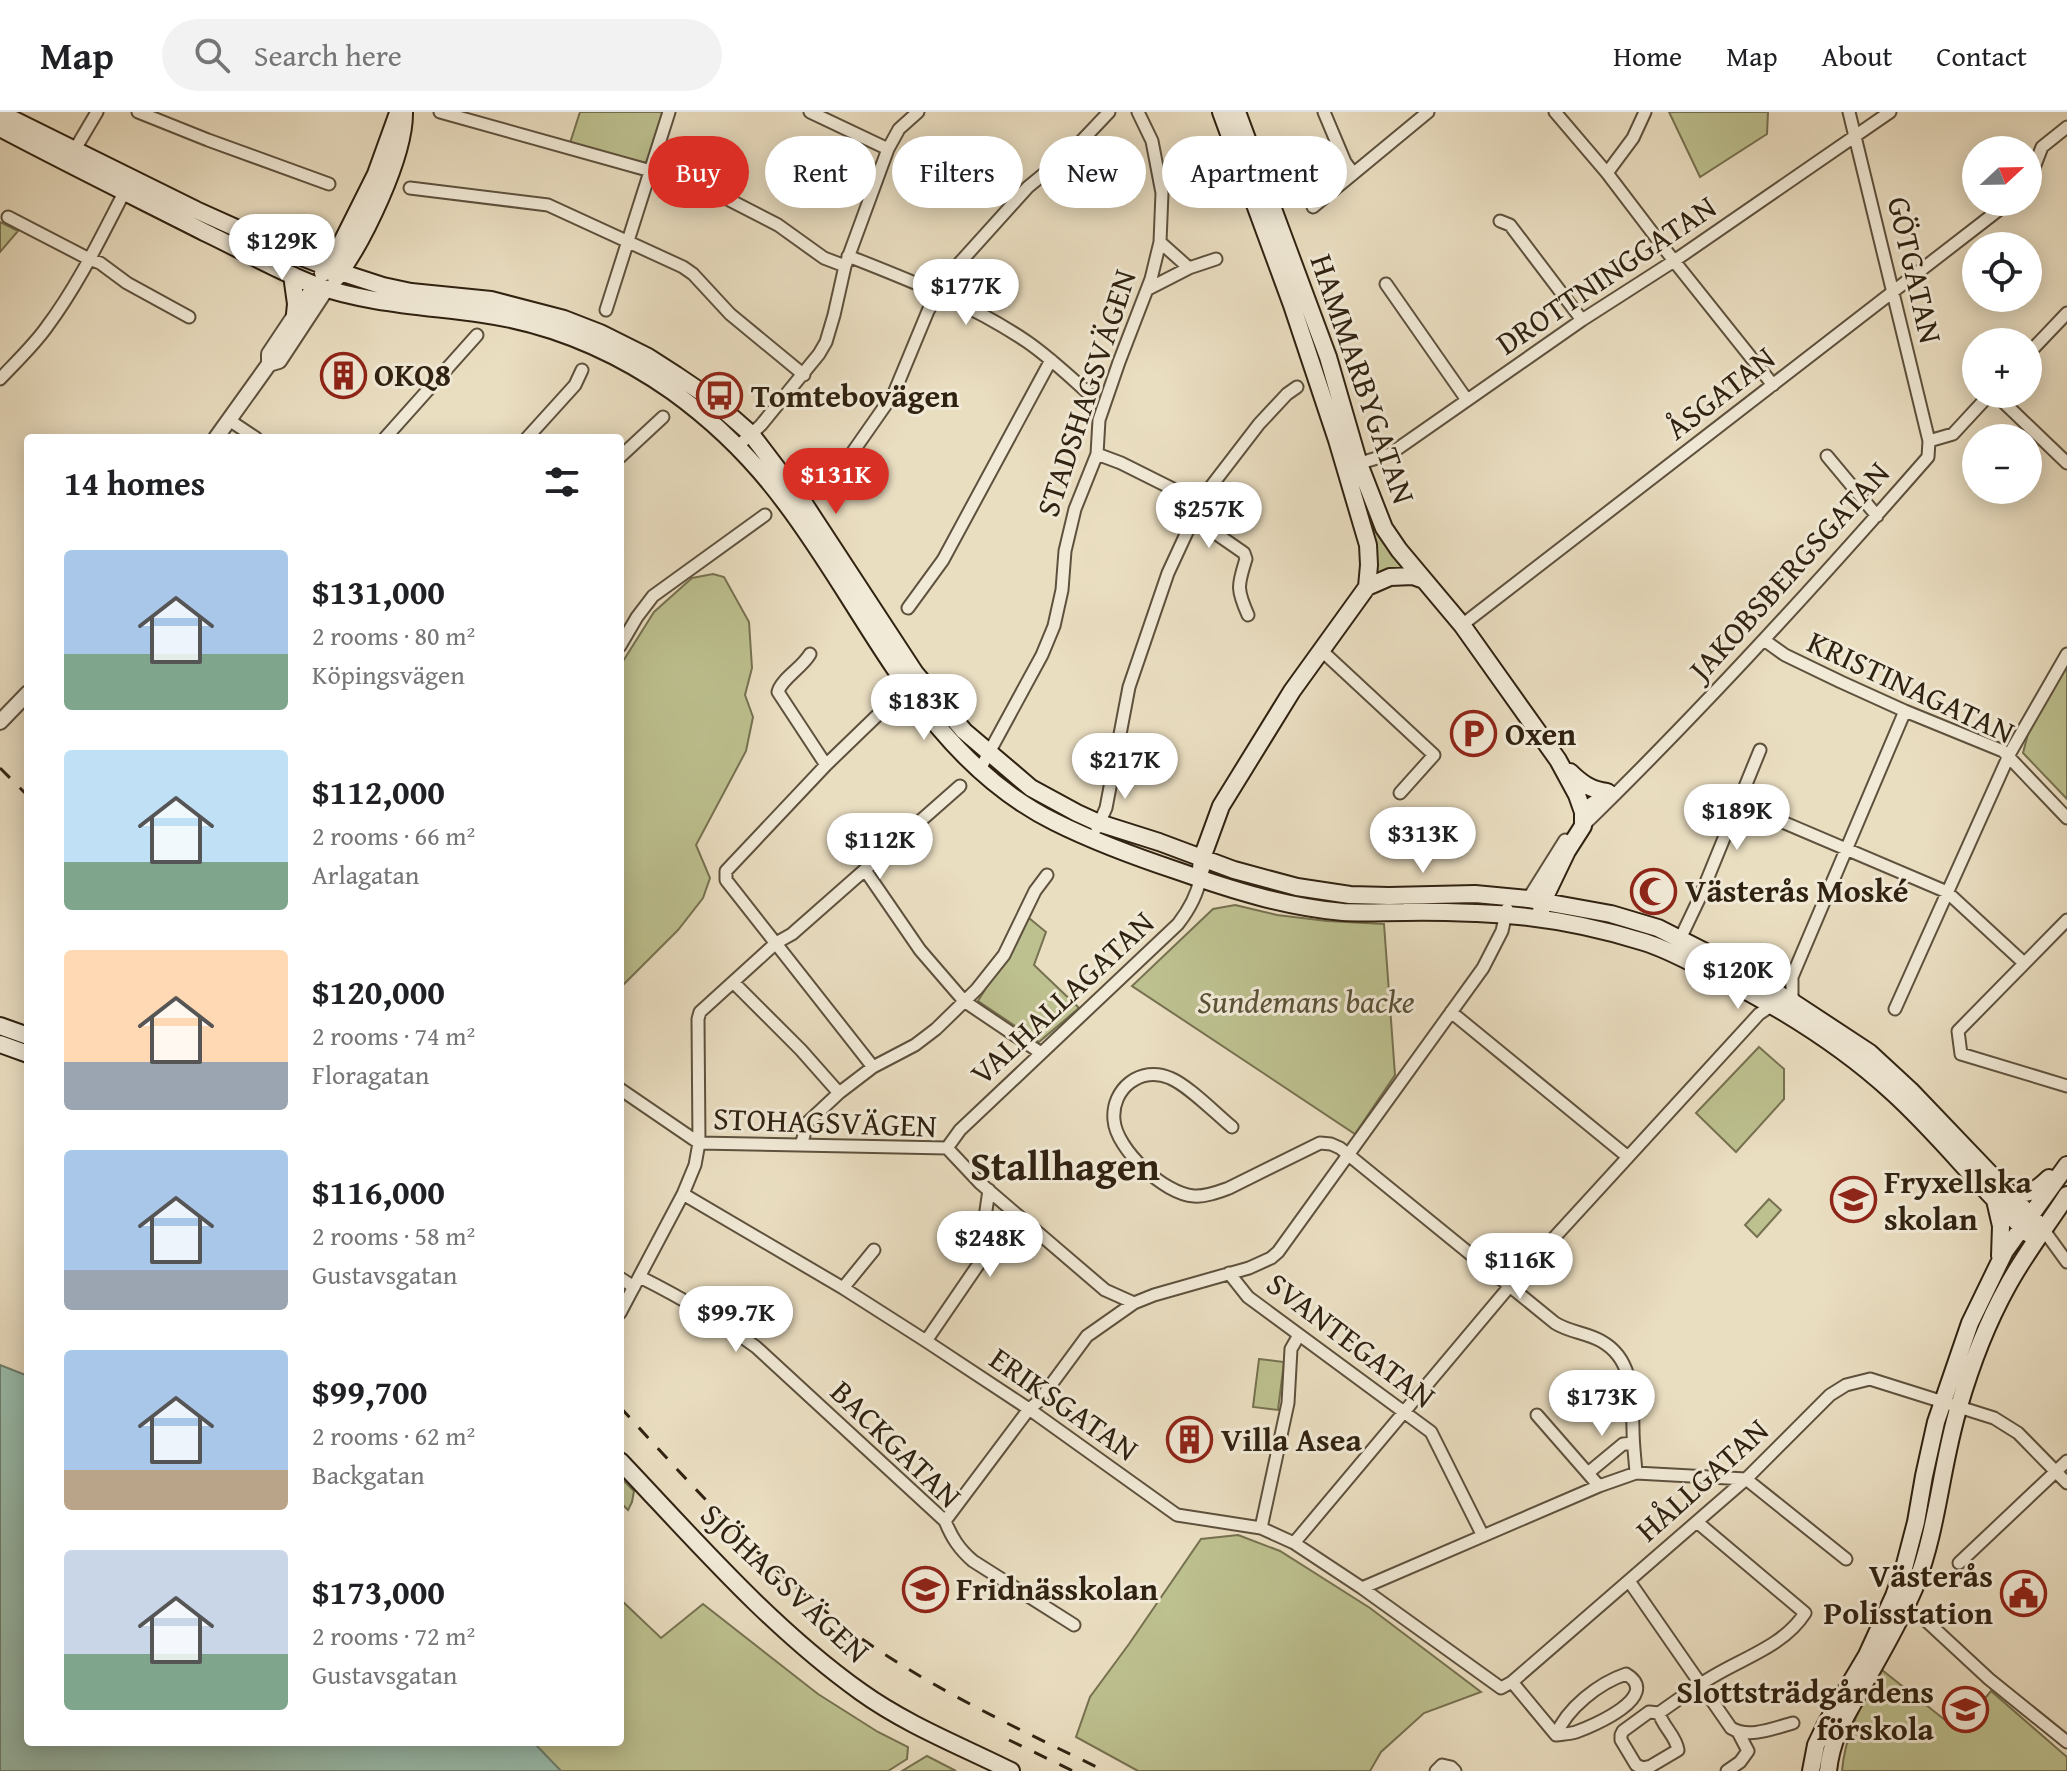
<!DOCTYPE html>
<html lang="en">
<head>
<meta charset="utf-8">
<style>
  body { margin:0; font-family:"Gentium Book Plus",serif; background:#f2f2f2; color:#202124; height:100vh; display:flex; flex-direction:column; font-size:30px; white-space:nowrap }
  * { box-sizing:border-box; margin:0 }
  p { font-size:26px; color:#757577 }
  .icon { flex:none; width:44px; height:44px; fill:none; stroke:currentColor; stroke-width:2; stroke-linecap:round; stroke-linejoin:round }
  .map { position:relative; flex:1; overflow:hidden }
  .drawer { position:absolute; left:24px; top:322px; width:600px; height:1312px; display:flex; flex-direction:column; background:#fff; border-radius:8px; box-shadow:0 4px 20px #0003 }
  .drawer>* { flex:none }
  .hud { position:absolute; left:648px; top:24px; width:760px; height:72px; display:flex; gap:16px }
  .needle { width:52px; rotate:68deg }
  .controls { position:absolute; left:1962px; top:24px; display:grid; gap:16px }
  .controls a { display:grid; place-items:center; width:80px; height:80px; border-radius:50%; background:#fff; box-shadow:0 4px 20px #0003; font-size:40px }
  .price { position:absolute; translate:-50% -68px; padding:0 18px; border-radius:28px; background:#fff; color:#222; font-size:26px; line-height:52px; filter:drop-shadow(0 2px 4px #0008) }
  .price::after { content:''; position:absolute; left:50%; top:48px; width:24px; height:18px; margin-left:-12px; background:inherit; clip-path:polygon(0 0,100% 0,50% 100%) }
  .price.current { background:#d93025; color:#fff }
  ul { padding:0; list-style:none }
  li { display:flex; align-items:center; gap:24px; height:200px; padding:0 40px }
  li span { display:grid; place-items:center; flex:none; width:224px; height:160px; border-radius:8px; color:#555 }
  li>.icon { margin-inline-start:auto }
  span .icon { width:96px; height:96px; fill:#fffc; stroke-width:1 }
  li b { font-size:34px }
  h2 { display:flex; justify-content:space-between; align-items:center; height:96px; padding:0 40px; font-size:34px }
  .tag { padding:0 28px; border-radius:36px; background:#fff; box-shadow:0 4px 20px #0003; font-size:28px; line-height:72px }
  .tag.current { background:#d93025; color:#fff }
  header { display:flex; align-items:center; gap:48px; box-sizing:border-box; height:112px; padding:0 40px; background:#fff; border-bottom:2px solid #e0e0e0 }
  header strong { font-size:38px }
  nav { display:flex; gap:44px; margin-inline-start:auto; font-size:28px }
  .search { width:560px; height:72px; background:#f2f2f2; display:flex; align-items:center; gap:20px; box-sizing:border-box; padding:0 28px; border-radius:44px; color:#757577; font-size:30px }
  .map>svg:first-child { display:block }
</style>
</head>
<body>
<header>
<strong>Map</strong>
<div class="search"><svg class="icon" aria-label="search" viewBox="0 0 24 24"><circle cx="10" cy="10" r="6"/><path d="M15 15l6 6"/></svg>Search here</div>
<nav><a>Home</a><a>Map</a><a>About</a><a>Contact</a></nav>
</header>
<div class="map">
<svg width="2067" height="1659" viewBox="0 0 2067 1659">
  <rect width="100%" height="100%" fill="#eadec1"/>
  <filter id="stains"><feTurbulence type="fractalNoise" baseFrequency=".0025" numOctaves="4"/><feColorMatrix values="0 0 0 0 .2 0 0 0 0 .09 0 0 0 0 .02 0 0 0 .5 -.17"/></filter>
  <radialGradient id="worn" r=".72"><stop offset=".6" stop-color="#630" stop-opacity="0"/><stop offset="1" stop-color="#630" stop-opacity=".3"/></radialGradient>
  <path fill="#bdc08f" stroke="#767150" stroke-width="2" d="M580 0H663L648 55 570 31Z
    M1669 0H1768L1767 22 1700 65Z
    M0 110 18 119 0 140Z
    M1359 372 1374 410 1407 459 1371 467 1356 379Z
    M713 462 724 465 749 510 752 556 745 583 753 605 746 639 696 733 710 766 703 786 678 818 620 876V554L654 500 692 466Z
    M2067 547V687L2023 641 2031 610Z
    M1235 793 1277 803 1327 809 1384 812 1395 963 1355 1022 1132 874 1213 797Z
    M1029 806 1046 820 1034 853 1079 896 1039 930 978 889Z
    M1759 935 1784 957V987L1736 1040 1696 1001Z
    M1769 1087 1781 1098 1757 1125 1745 1113Z
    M1259 1247 1284 1250 1278 1298 1253 1295Z
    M620 1365 634 1379 632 1390 628 1398 620 1390Z
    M1238 1423 1280 1439 1370 1496 1481 1580 1424 1601 1381 1640 1370 1659H1138L1076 1625 1090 1585 1129 1532 1201 1427Z
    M620 1487 661 1526 703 1492 818 1582 878 1620 908 1635 907 1647 888 1659H561L535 1633 537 1630H620Z
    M1882 1558 1950 1612 1954 1608 1962 1614 1991 1579 2067 1645V1659H1842C1845 1623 1862 1588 1882 1558Z
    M927 1644 956 1659H902Z"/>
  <path fill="#99bdad" stroke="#6f7f6f" stroke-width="2" d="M0 1253 28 1264V1630H537L536 1633 561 1659H0Z"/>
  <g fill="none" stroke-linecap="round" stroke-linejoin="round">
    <defs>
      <path id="minor" d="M138 0 208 28 329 72
        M440 0 651 59 710 78 778 113 824 146 845 154
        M810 0 888 37
        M1324 0 1345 50 1353 61
        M1555 0 1607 61 1674 149 1773 273
        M71 44 97 0
        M1607 61 1633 26 1645 0
        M2028 71 2042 35 2067 15
        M410 76 548 93 683 155 693 162 730 202 804 263
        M1313 95 1428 0
        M8 105 89 147 100 151 127 171 189 205
        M1500 109 1510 113 1582 208
        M1160 130 1189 156
        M848 144C909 168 971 192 1026 229 1048 244 1067 262 1087 280
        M1386 172 1467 288
        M1148 177 1189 156 1216 147
        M606 198 669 0
        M2028 242 2067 201
        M0 267C16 250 33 234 46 216 79 172 102 123 127 75
        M1995 282 2067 351
        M229 308 256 326
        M385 326 477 223
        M527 326 575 273 582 258
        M1929 329 1953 322 1990 282
        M738 334 761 313 819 242 826 230 834 203 845 154 888 37 899 17 918 0
        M1097 342 1121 351 1199 390
        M1827 344 1877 404
        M620 345 663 305
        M1354 353 1390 342 1582 208 1674 149 1890 0
        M829 374 894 281 928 199 946 166 1028 75 1073 38 1109 0
        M1195 407 1244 441 1246 447C1238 473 1236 476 1248 503
        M908 496 943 448 1051 248
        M1462 513 2009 90
        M1764 528 1785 543 1841 570 1905 599 2003 639 2067 706
        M620 534 637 505 653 484 765 403
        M1321 538 1434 643 1400 681
        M810 542C802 556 781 567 778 580L826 653
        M979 659 1042 543 1054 514 1062 478 1065 439 1075 397 1097 342 1099 308 1119 250 1151 167 1160 130 1162 81 1152 29 1138 0
        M1738 691 1947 780 2024 851
        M1581 704 1590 692 1610 679
        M1583 714C1704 596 1817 472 1928 345L1929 329 1849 0
        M1097 716 1106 696 1129 575 1168 461 1187 420 1195 407 1199 390 1259 312 1287 282 1297 275
        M865 758 920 838 964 889 1041 941
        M1528 787 1565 728
        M2067 808 1958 919 1961 942 2067 974
        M1680 827 1700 785 1760 638
        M734 871 801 938 839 981
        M1794 891 1792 883V865L1905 599
        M1895 897 2010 641 2067 542
        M1451 900 1628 1045
        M873 955 726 768V759L826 653 887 594
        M620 977 699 1031 947 1036 980 1071 1105 1178 1134 1191
        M1232 1015C1215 1001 1189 974 1170 966 1141 953 1111 977 1114 1008 1116 1037 1164 1082 1194 1084 1205 1085 1218 1080 1229 1076L1320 1031 1331 1032 1340 1036 1555 1211C1569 1220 1587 1221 1601 1229 1634 1247 1632 1285 1633 1317 1633 1332 1635 1346 1636 1361
        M801 1033 808 1010 839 981 873 955 915 933 936 917 977 877 1004 843 1035 779 1047 763
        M947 1036 960 1018 1178 812C1188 799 1197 784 1200 767
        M683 1082 843 1176 926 1229 1029 1297 1177 1403 1261 1416 1294 1431 1362 1476 1501 1576 1512 1570 1746 1367 1830 1283 1846 1273 1870 1267 1994 1306 2018 1321 2067 1371
        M2043 1117 2067 1150
        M1229 1161 1248 1185 1431 1320 1483 1424
        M640 1165C682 1186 718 1207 756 1235L945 1409C952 1426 959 1437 973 1449L1074 1513
        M620 1166 634 1175
        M843 1176 874 1138
        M620 1201 683 1082 695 1053 699 1031 698 907 700 900 776 831 792 822 960 674
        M926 1229 978 1153 989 1078
        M1537 1303 1599 1374
        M1588 1361 1623 1332 1633 1331
        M945 1409 1029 1297 1039 1289 1087 1224 1134 1191 1154 1183 1249 1156 1271 1146 1278 1140 1483 856 1502 819 1507 797
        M1261 1416 1288 1291 1291 1237 1299 1223
        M1294 1431 1509 1175 1759 902 1771 894
        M1959 1451 2067 1349
        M1629 1469 1731 1616C1749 1627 1774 1616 1793 1611
        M1362 1476 1599 1374 1636 1361 1746 1367 1846 1447
        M1921 1504 1989 1567 2067 1630
        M1626 1562C1663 1584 1593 1614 1576 1620 1570 1622 1563 1622 1556 1623 1567 1596 1599 1571 1626 1562Z
        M1512 1570 1556 1623
        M1659 1601 1649 1600 1623 1619 1621 1623V1628L1636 1653 1643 1656 1651 1654 1678 1638C1676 1624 1663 1615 1659 1601 1673 1591 1687 1581 1701 1572 1735 1548 1782 1537 1805 1501L1697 1410
        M1436 1659 1442 1653 1451 1655 1455 1659
        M1727 1659 1740 1650 1748 1639 1738 1620"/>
      <path id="tertiary" d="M269 252 279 249 327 176
        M216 326 269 252V242L315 173
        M0 610 28 581"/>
      <path id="secondary" d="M1221 0 1292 193 1337 328 1368 433 1369 453 1367 475
        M1237 0 1328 245 1359 352 1384 416 1399 438 1462 513 1558 648 1577 683 1583 700V714L1567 739 1543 789 1541 799
        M0 1 196 98 289 140 340 160 383 174 411 180 491 188 564 207 600 221 648 245 676 263 710 286 751 322 805 393 915 561 964 619 1031 676 1077 701 1099 711 1159 730 1234 758 1297 775 1350 783 1389 784 1475 782 1528 787 1611 802 1658 816 1719 847 1794 891 1870 941 1910 978 2043 1117
        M0 16C68 52 137 86 206 121 242 138 278 159 315 173 369 192 426 194 483 202 552 212 615 239 672 279 715 310 752 346 784 389 869 500 923 645 1055 710 1095 730 1136 745 1178 759 1232 778 1286 795 1343 800 1363 801 1384 800 1404 800 1428 799 1452 800 1477 801 1533 803 1589 813 1644 830 1667 837 1688 849 1710 860 1774 892 1839 931 1892 980 1943 1026 1984 1082 2036 1128
        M323 161 338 138 376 62 398 1
        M292 163 296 192 295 202
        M336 166C363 130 405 44 404 0
        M1570 660C1581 671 1591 678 1607 680
        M1201 757 1202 746 1221 694 1292 579 1367 475 1390 465 1413 464 1424 468
        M0 914 28 924
        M0 932 28 942
        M2009 1082C2030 1082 2033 1081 2049 1066
        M1995 1088 2001 1114 2000 1144
        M620 1349C696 1429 770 1515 861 1580 907 1613 961 1634 1011 1659
        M1811 1659 1816 1633 1826 1612 1867 1543 1894 1484 1904 1456 1916 1410 1924 1364 1936 1310 1970 1211 2005 1139 2067 1053
        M1828 1659C1832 1621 1848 1602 1865 1570 1883 1538 1902 1506 1916 1472 1938 1415 1941 1353 1959 1294 1971 1253 1986 1213 2007 1175 2024 1143 2047 1114 2067 1083"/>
    </defs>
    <use href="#minor" stroke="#5e513d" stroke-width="15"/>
    <use href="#tertiary" stroke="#5e513d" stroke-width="18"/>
    <use href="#secondary" stroke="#302211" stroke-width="20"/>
    <use href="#minor" stroke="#f1ead7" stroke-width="11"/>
    <use href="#tertiary" stroke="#f1ead7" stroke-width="14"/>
    <use href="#secondary" stroke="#f1ead7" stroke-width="16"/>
    <path stroke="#302211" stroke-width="3" stroke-dasharray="14 14" stroke-linecap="butt" d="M0 656 28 684
      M620 1295C696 1378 772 1464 865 1529 940 1581 1023 1619 1105 1659
      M1009 1628 1073 1659"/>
  </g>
  <defs>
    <symbol id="building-ring" viewBox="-11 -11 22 22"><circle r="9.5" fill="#f1ead7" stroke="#8f2418" stroke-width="1.5"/><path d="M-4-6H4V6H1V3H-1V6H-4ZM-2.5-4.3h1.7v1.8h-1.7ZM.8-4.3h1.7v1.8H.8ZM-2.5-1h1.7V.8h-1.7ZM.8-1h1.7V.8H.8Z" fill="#8f2418"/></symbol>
    <symbol id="bus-ring" viewBox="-11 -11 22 22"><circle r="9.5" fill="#f1ead7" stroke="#8f2418" stroke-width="1.5"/><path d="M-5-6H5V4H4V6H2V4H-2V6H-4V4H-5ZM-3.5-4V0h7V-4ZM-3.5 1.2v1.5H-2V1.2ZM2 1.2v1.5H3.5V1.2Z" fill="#8f2418"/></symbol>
    <symbol id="parking-ring" viewBox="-11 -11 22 22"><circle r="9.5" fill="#f1ead7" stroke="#8f2418" stroke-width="1.5"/><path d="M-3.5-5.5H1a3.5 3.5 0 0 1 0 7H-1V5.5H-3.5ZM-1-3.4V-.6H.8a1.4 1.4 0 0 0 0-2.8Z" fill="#8f2418"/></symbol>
    <symbol id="mosque-ring" viewBox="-11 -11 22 22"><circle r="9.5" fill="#f1ead7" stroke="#8f2418" stroke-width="1.5"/><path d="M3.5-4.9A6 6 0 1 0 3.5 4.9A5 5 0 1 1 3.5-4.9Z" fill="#8f2418"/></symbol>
    <symbol id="school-ring" viewBox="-11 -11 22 22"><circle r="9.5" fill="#f1ead7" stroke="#8f2418" stroke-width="1.5"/><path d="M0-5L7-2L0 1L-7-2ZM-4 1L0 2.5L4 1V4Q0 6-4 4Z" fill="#8f2418"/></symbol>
    <symbol id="civic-ring" viewBox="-11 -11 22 22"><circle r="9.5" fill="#f1ead7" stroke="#8f2418" stroke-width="1.5"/><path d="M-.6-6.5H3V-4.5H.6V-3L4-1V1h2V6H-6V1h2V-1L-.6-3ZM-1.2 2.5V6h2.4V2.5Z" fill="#8f2418"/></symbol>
  </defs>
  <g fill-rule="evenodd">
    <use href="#building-ring" x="318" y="238" width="51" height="51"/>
    <use href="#bus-ring" x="694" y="258" width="51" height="51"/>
    <use href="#parking-ring" x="1448" y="596" width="51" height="51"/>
    <use href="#mosque-ring" x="1628" y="754" width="51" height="51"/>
    <use href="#school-ring" x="1828" y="1062" width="51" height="51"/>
    <use href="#building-ring" x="1164" y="1302" width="51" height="51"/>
    <use href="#school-ring" x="900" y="1452" width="51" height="51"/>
    <use href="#civic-ring" x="1998" y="1456" width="51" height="51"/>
    <use href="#school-ring" x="1940" y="1572" width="51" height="51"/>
  </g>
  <g text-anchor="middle" stroke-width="6" stroke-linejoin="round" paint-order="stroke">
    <g font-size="32" fill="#302211" stroke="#f1ead7">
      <text transform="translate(1915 158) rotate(77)" y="11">GÖTGATAN</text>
      <text transform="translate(1606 163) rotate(-34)" y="11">DROTTNINGGATAN</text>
      <text transform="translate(1363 267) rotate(71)" y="11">HAMMARBYGATAN</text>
      <text transform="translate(1086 281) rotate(-72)" y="11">STADSHAGSVÄGEN</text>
      <text transform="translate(1720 281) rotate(-38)" y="11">ÅSGATAN</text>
      <text transform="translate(1789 459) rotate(-48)" y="11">JAKOBSBERGSGATAN</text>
      <text transform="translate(1911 575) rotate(25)" y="11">KRISTINAGATAN</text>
      <text transform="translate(1062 886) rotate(-43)" y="11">VALHALLAGATAN</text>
      <text transform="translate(825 1010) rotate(2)" y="11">STOHAGSVÄGEN</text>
      <text transform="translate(1351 1228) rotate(37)" y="11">SVANTEGATAN</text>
      <text transform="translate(1064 1292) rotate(35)" y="11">ERIKSGATAN</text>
      <text transform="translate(896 1332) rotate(44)" y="11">BACKGATAN</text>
      <text transform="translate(1702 1368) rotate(-42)" y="11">HÅLLGATAN</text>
      <text transform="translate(785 1471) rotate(43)" y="11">SJÖHAGSVÄGEN</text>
    </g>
    <g font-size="32" font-weight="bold" fill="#302211" stroke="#f1ead7" text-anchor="start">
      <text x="374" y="274">OKQ8</text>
      <text x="751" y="295">Tomtebovägen</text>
      <text x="1505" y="633">Oxen</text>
      <text x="1685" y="790">Västerås Moské</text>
      <text x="1884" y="1081">Fryxellska<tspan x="1884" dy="37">skolan</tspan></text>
      <text x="1221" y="1339">Villa Asea</text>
      <text x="1993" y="1475" text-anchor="end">Västerås<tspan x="1993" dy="37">Polisstation</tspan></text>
      <text x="956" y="1488">Fridnässkolan</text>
      <text x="1934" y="1591" text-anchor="end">Slottsträdgårdens<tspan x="1934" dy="37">förskola</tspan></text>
    </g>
    <g font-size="32" font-style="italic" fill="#5a5137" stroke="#f1ead7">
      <text x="1306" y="901">Sundemans backe</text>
    </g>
    <g font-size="40" font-weight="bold" fill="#302211" stroke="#f1ead7">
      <text x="1065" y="1068">Stallhagen</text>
    </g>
  </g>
  <rect width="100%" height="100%" filter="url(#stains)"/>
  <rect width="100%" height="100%" fill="url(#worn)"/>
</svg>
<div class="controls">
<a><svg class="needle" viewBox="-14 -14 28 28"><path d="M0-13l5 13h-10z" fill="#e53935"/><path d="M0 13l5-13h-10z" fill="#757577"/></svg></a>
<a><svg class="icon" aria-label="locate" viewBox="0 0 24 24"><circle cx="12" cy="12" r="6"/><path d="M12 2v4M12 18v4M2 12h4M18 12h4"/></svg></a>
<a>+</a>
<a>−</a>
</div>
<b class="price" style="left:282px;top:170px">$129K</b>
<b class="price" style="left:966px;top:215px">$177K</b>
<b class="price current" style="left:836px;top:404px">$131K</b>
<b class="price" style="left:1209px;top:438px">$257K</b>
<b class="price" style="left:924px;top:630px">$183K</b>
<b class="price" style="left:1125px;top:689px">$217K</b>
<b class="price" style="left:1737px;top:740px">$189K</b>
<b class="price" style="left:1423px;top:763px">$313K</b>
<b class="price" style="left:880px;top:769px">$112K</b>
<b class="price" style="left:1738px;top:899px">$120K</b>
<b class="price" style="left:990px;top:1167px">$248K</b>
<b class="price" style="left:1520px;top:1189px">$116K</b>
<b class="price" style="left:736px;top:1242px">$99.7K</b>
<b class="price" style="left:1602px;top:1326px">$173K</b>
<div class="hud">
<a class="tag current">Buy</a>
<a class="tag">Rent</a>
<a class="tag">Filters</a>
<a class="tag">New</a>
<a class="tag">Apartment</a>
</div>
<section class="drawer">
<h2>14 homes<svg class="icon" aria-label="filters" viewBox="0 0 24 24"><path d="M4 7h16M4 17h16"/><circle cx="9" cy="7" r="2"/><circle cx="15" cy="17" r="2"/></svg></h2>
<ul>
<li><span style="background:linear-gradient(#a9c7e8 65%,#7fa58c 0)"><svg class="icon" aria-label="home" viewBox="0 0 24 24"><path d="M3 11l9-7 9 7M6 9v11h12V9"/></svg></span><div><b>$131,000</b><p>2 rooms · 80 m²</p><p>Köpingsvägen</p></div></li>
<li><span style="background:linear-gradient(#bfe0f5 70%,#7fa58c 0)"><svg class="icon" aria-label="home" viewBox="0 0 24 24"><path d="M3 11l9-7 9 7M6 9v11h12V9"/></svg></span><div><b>$112,000</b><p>2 rooms · 66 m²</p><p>Arlagatan</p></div></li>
<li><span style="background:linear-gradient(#ffd9b3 70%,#9aa5b1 0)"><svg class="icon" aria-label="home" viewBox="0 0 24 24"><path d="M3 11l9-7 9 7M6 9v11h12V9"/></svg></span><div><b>$120,000</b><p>2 rooms · 74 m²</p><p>Floragatan</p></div></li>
<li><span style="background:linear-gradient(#a9c7e8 75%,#9aa5b1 0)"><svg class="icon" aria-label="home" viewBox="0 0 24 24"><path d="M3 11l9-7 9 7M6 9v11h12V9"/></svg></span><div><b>$116,000</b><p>2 rooms · 58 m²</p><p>Gustavsgatan</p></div></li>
<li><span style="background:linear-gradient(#a9c7e8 75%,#b9a48a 0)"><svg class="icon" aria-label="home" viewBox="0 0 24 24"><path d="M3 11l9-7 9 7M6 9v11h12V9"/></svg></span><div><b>$99,700</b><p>2 rooms · 62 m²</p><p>Backgatan</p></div></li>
<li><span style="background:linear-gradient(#c9d6e8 65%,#7fa58c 0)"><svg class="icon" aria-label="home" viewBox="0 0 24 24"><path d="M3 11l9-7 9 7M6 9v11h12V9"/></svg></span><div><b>$173,000</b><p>2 rooms · 72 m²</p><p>Gustavsgatan</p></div></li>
</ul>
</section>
</div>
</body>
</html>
